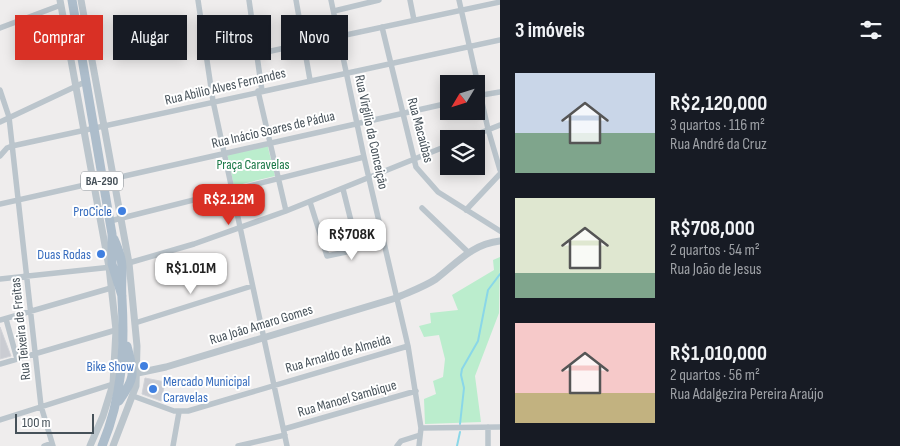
<!DOCTYPE html>
<html lang="pt">
<head>
<meta charset="utf-8">
<style>
  body { margin:0; font-family:"Sofia Sans Condensed",sans-serif; background:#242831; color:#f1f3f6; height:100vh; display:flex; flex-direction:column; font-size:19px; white-space:nowrap }
  * { box-sizing:border-box; margin:0 }
  p { font-size:16px; color:#9ea1a6 }
  .icon { flex:none; width:28px; height:28px; fill:none; stroke:currentColor; stroke-width:2; stroke-linecap:round; stroke-linejoin:round }
  .map { position:relative; flex:1; overflow:hidden }
  .side { display:flex; flex-direction:column; background:#171b24; width:400px }
  .side>* { flex:none }
  .hud { position:absolute; left:15px; top:15px; width:410px; height:45px; display:flex; gap:10px }
  .needle { width:32px; rotate:232deg }
  .tools { position:absolute; left:440px; top:75px; display:grid; gap:10px }
  .tools a { display:grid; place-items:center; width:45px; height:45px; border-radius:0px; background:#171b24; box-shadow:0 2px 12px #0003; font-size:25px }
  .scale { position:absolute; left:15px; bottom:12px; width:79px; box-sizing:border-box; padding-left:5px; border:2px solid #465159; border-top:0; font-size:14px; line-height:18px; white-space:nowrap; color:#465159; -webkit-text-stroke:4px #fff; paint-order:stroke }
  .price { position:absolute; translate:-50% -42px; padding:0 11px; border-radius:10px; background:#fff; color:#222; font-size:16px; line-height:32px; filter:drop-shadow(0 1px 2px #0008) }
  .price::after { content:''; position:absolute; left:50%; top:30px; width:15px; height:11px; margin-left:-8px; background:inherit; clip-path:polygon(0 0,100% 0,50% 100%) }
  .price.selected { background:#d93025; color:#fff }
  ul { padding:0; list-style:none }
  li { display:flex; align-items:center; gap:15px; height:125px; padding:0 15px }
  li span { display:grid; place-items:center; flex:none; width:140px; height:100px; border-radius:0px; color:#555 }
  li>.icon { margin-inline-start:auto }
  span .icon { width:60px; height:60px; fill:#fffc; stroke-width:1 }
  li b { font-size:21px }
  h2 { display:flex; justify-content:space-between; align-items:center; height:60px; padding:0 15px; font-size:21px }
  .chip { padding:0 18px; border-radius:0px; background:#171b24; box-shadow:0 2px 12px #0003; font-size:18px; line-height:45px }
  .chip.selected { background:#d93025; color:#fff }
  main { display:flex; flex:1; min-height:0 }
  .map>svg:first-child { display:block }
</style>
</head>
<body>
<main>
<div class="map">
<svg width="500" height="446" viewBox="0 0 500 446">
  <rect width="100%" height="100%" fill="#efeded"/>
  <path fill="#bbedcd" d="M267 143 275 176 234 186 227 153Z
    M500 257 499 313 475 376 481 422 425 424 424 399 436 394 433 381 443 377 445 359 439 335 424 337 419 326 431 323 430 313 458 310 452 295 494 270 493 260Z"/>
  <g fill="none" stroke-linecap="round" stroke-linejoin="round">
    <path stroke="#8ad7e8" stroke-width="2" d="M460 424 464 388 461 375 462 369 478 341 488 290 500 274
      M457 446 460 432"/>
  </g>
  <path fill="#caccd2" stroke="#d1d3d8" d="M0 327 11 356 0 359Z
    M145 378 165 382 161 401 142 394Z"/>
  <g fill="none" stroke-linecap="round" stroke-linejoin="round">
    <path stroke="#bbc5cc" stroke-width="5.5" d="M198 0 213 101 287 446
      M249 0 262 91
      M296 0 310 80
      M331 0 364 157 408 346 421 428 419 446
      M410 0 414 20
      M459 0 488 129 500 170
      M334 11 379 0
      M382 27 416 167 438 192 500 231
      M0 28 61 5
      M257 54 500 2
      M0 90 9 117 41 406 53 446
      M258 91 286 211
      M476 96 500 92
      M0 122 85 82
      M465 139 500 125
      M0 156 7 148 12 146 500 40
      M310 202 327 256 351 251 357 245 343 189
      M0 204 449 103
      M422 208 468 252
      M466 210 500 174
      M110 221 364 157
      M125 264 194 244 286 211 449 145
      M0 279 112 267
      M6 319 17 359
      M0 320 111 288
      M135 323 252 286
      M0 364 116 330
      M133 396 174 411H188L408 346
      M0 420 113 384
      M421 428 500 427
      M284 429 416 391
      M44 446 52 443
      M173 446 179 412
      M238 446 285 435
      M397 446 401 441 420 435
      M488 446V427"/>
    <path stroke="#bbc5cc" stroke-width="7" d="M60 0 109 267 116 330 113 384 103 416 90 446
      M81 0 129 263 137 346 136 386 113 446
      M133 374 166 367 396 298C409 292 424 287 436 279 457 263 472 244 500 241"/>
    <path stroke="#adbdcb" stroke-width="9" d="M72 0 112 234V264L122 296
      M119 401C136 377 134 374 127 346
      M102 446C122 398 125 350 122 299 120 271 127 268 114 239"/>
  </g>
  <g fill="#3f7fe0" stroke="#fff" stroke-width="2">
    <circle cx="122" cy="211" r="5"/>
    <circle cx="101" cy="254" r="5"/>
    <circle cx="144" cy="366" r="5"/>
    <circle cx="153" cy="389" r="5"/>
  </g>
  <g text-anchor="middle" stroke-width="4" stroke-linejoin="round" paint-order="stroke">
    <rect fill="#fff" stroke="#7e858b" stroke-width="1" x="81" y="171.5" width="42" height="19" rx="4"/>
    <g font-size="12" font-weight="bold" fill="#465159">
      <text x="102" y="185">BA-290</text>
    </g>
    <g font-size="14" fill="#465159" stroke="#fff">
      <text transform="translate(225 86) rotate(-13)" y="5">Rua Abilio Alves Fernandes</text>
      <text transform="translate(273 129) rotate(-13)" y="5">Rua Inácio Soares de Pádua</text>
      <text transform="translate(421 130) rotate(75)" y="5">Rua Macaúbas</text>
      <text transform="translate(372 132) rotate(78)" y="5">Rua Virgilio da Conceição</text>
      <text transform="translate(261 324) rotate(-17)" y="5">Rua João Amaro Gomes</text>
      <text transform="translate(20 329) rotate(-96)" y="5">Rua Teixeira de Freitas</text>
      <text transform="translate(338 353) rotate(-16)" y="5">Rua Arnaldo de Almeida</text>
      <text transform="translate(347 398) rotate(-16)" y="5">Rua Manoel Sambique</text>
    </g>
    <g font-size="14" fill="#197846" stroke="#fff">
      <text x="253" y="169">Praça Caravelas</text>
    </g>
    <g font-size="14" fill="#366cbe" stroke="#fff" text-anchor="end">
      <text x="112" y="216">ProCicle</text>
      <text x="91" y="259">Duas Rodas</text>
      <text x="134" y="371">Bike Show</text>
      <text x="163" y="386" text-anchor="start">Mercado Municipal<tspan x="163" dy="16">Caravelas</tspan></text>
    </g>
  </g>
</svg>
<div class="tools">
<a><svg class="needle" viewBox="-14 -14 28 28"><path d="M0-13l5 13h-10z" fill="#e53935"/><path d="M0 13l5-13h-10z" fill="#9ea1a6"/></svg></a>
<a><svg class="icon" aria-label="layers" viewBox="0 0 24 24"><path d="M12 4l9 5-9 5-9-5zM3 14l9 5 9-5"/></svg></a>
</div>
<div class="scale">100 m</div>
<b class="price selected" style="left:229px;top:226px">R$2.12M</b>
<b class="price" style="left:352px;top:261px">R$708K</b>
<b class="price" style="left:191px;top:295px">R$1.01M</b>
<div class="hud">
<a class="chip selected">Comprar</a>
<a class="chip">Alugar</a>
<a class="chip">Filtros</a>
<a class="chip">Novo</a>
</div>
</div>
<section class="side">
<h2>3 imóveis<svg class="icon" aria-label="filters" viewBox="0 0 24 24"><path d="M4 7h16M4 17h16"/><circle cx="9" cy="7" r="2"/><circle cx="15" cy="17" r="2"/></svg></h2>
<ul>
<li><span style="background:linear-gradient(#c9d6e8 60%,#7fa58c 0)"><svg class="icon" aria-label="home" viewBox="0 0 24 24"><path d="M3 11l9-7 9 7M6 9v11h12V9"/></svg></span><div><b>R$2,120,000</b><p>3 quartos · 116 m²</p><p>Rua André da Cruz</p></div></li>
<li><span style="background:linear-gradient(#dfe7d0 75%,#7fa58c 0)"><svg class="icon" aria-label="home" viewBox="0 0 24 24"><path d="M3 11l9-7 9 7M6 9v11h12V9"/></svg></span><div><b>R$708,000</b><p>2 quartos · 54 m²</p><p>Rua João de Jesus</p></div></li>
<li><span style="background:linear-gradient(#f6c9c9 70%,#c2b280 0)"><svg class="icon" aria-label="home" viewBox="0 0 24 24"><path d="M3 11l9-7 9 7M6 9v11h12V9"/></svg></span><div><b>R$1,010,000</b><p>2 quartos · 56 m²</p><p>Rua Adalgezira Pereira Araújo</p></div></li>
</ul>
</section>
</main>
</body>
</html>
